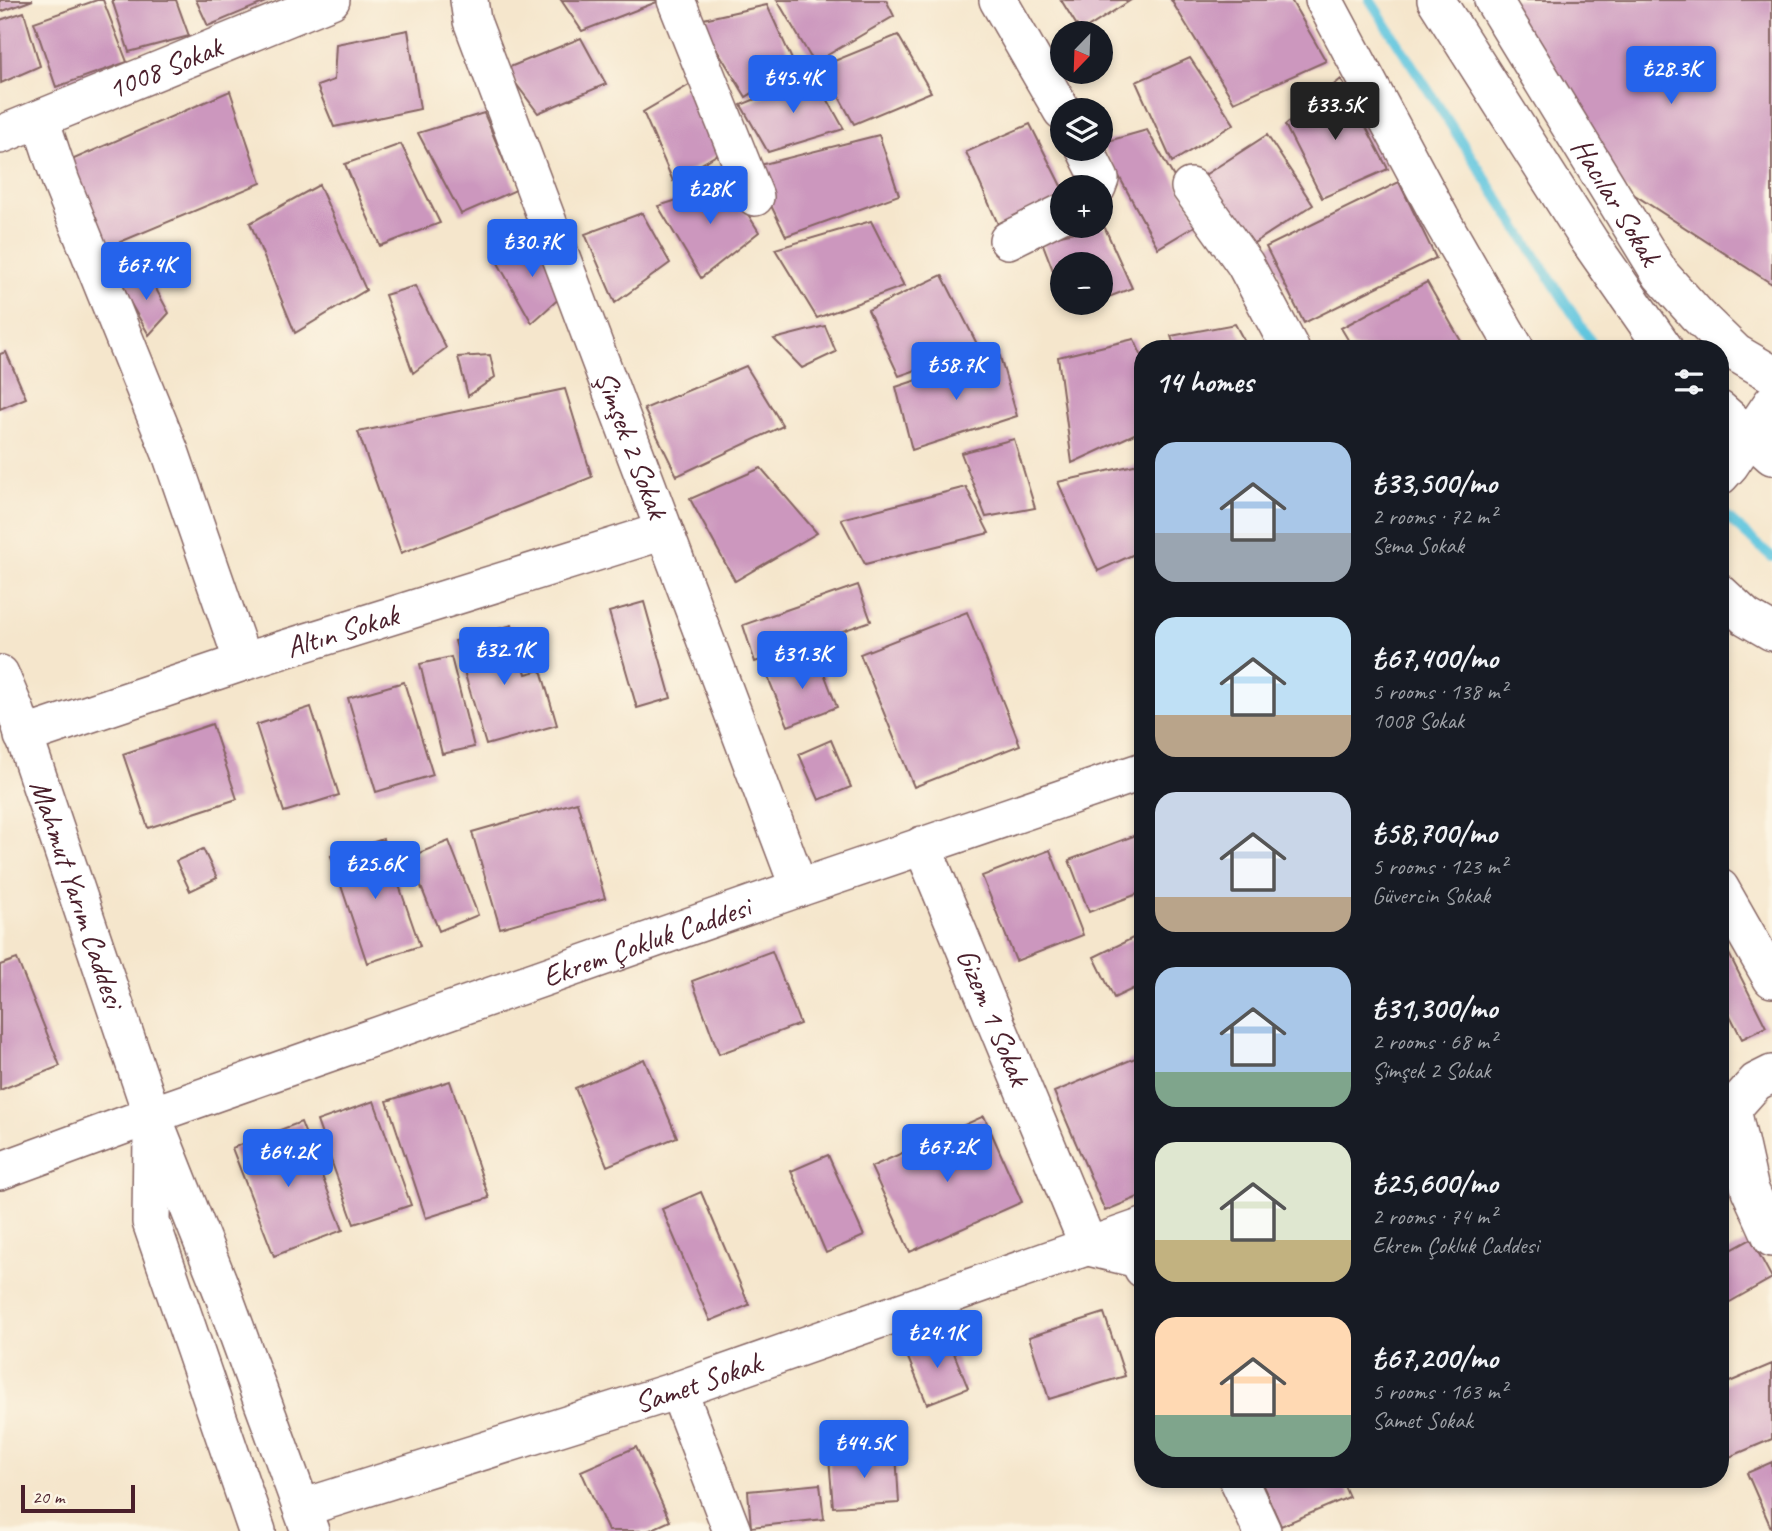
<!DOCTYPE html>
<html lang="en">
<head>
<meta charset="utf-8">
<style>
  body { margin:0; font-family:Caveat,sans-serif; background:#20242c; color:#f1f3f6; height:100vh; display:flex; flex-direction:column; font-size:26px; white-space:nowrap }
  * { box-sizing:border-box; margin:0 }
  p { font-size:23px; color:#9ea1a6 }
  .icon { flex:none; width:38px; height:38px; fill:none; stroke:currentColor; stroke-width:2; stroke-linecap:round; stroke-linejoin:round }
  .map { position:relative; flex:1; overflow:hidden }
  .details { position:absolute; left:1134px; top:340px; width:595px; height:1148px; display:flex; flex-direction:column; background:#171b24; border-radius:28px; box-shadow:0 4px 10px #0003 }
  .details>* { flex:none }
  .needle { width:46px; rotate:203deg }
  .controls { position:absolute; left:1050px; top:21px; display:grid; gap:14px }
  .controls a { display:grid; place-items:center; width:63px; height:63px; border-radius:50%; background:#171b24; box-shadow:0 4px 10px #0003; font-size:35px }
  .scale { position:absolute; left:21px; bottom:18px; width:114px; box-sizing:border-box; padding-left:7px; border:4px solid #4a1f2b; border-top:0; font-size:19px; line-height:24px; white-space:nowrap; color:#4a1f2b; -webkit-text-stroke:5px #fcf5e5; paint-order:stroke }
  .price { position:absolute; translate:-50% -60px; padding:0 16px; border-radius:7px; background:#2563eb; color:#fff; font-size:23px; line-height:46px; filter:drop-shadow(0 2px 4px #0008) }
  .price::after { content:''; position:absolute; left:50%; top:42px; width:21px; height:16px; margin-left:-10px; background:inherit; clip-path:polygon(0 0,100% 0,50% 100%) }
  .price.on { background:#222; color:#fff }
  ul { padding:0; list-style:none }
  li { display:flex; align-items:center; gap:21px; height:175px; padding:0 21px }
  li span { display:grid; place-items:center; flex:none; width:196px; height:140px; border-radius:21px; color:#555 }
  li>.icon { margin-inline-start:auto }
  span .icon { width:84px; height:84px; fill:#fffc; stroke-width:1 }
  li b { font-size:30px }
  h2 { display:flex; justify-content:space-between; align-items:center; height:84px; padding:0 21px; font-size:30px }
  .map>svg:first-child { display:block }
</style>
</head>
<body>
<div class="map">
<svg width="1772" height="1531" viewBox="0 0 1772 1531">
  <rect width="100%" height="100%" fill="#fcf5e5"/>
  <filter id="ink" filterUnits="userSpaceOnUse"><feTurbulence type="fractalNoise" baseFrequency=".0143" numOctaves="2"/><feDisplacementMap in="SourceGraphic" scale="14" xChannelSelector="R" yChannelSelector="G"/><feConvolveMatrix kernelMatrix="1 2 1 2 8 2 1 2 1" color-interpolation-filters="sRGB"/></filter>
  <filter id="wash" filterUnits="userSpaceOnUse"><feTurbulence type="fractalNoise" baseFrequency=".00686" numOctaves="4" result="noise"/><feDisplacementMap in="SourceGraphic" scale="28" xChannelSelector="R" yChannelSelector="G"/><feGaussianBlur stdDeviation="1.57" result="paint"/><feColorMatrix in="noise" values="0 0 0 0 0 0 0 0 0 0 0 0 0 0 0 0 0 1.4 0 .05"/><feComposite in="paint" operator="in"/></filter>
  <g filter="url(#wash)">
    <rect width="100%" height="100%" fill="#f5e6cc"/>
    <g fill="none" stroke-linecap="round" stroke-linejoin="round">
      <path stroke="#61c6df" stroke-width="10" d="M1370 0 1595 348
        M1720 511 1772 557"/>
    </g>
    <g id="blocks">
      <path fill="#cc97be" d="M0 0H33L0 12Z
        M97 0H103L127 62 56 87 34 22Z
        M112 0H176L189 36 129 52Z
        M196 0H270L208 26Z
        M561 0H662L582 31Z
        M777 0H886L894 16 814 63Z
        M1061 0H1131L1081 32Z
        M1171 0H1291L1326 61 1234 102Z
        M1501 0H1772V284L1607 177Z
        M767 5 795 66 746 97 699 20Z
        M24 12 40 66 1 83 0 20Z
        M408 30 420 109 334 127 317 86 334 80 336 44Z
        M898 35 931 92 854 124 822 66Z
        M581 38 606 84 538 113 505 69Z
        M1190 58 1234 124 1172 162 1136 82Z
        M814 75 844 129 768 152 741 105Z
        M703 77 733 145 673 181 643 112Z
        M1341 79 1388 169 1322 198 1285 125Z
        M230 91 261 183 106 248 67 162Z
        M484 113 516 190 461 214 418 133Z
        M1030 124 1062 188V200L1001 231 966 152Z
        M1147 130 1200 223 1158 248 1101 143Z
        M879 135 899 195 786 236 752 167Z
        M1267 135 1313 205 1243 250 1197 180Z
        M401 144 440 223 380 246 345 164Z
        M1399 182 1436 258 1304 323 1266 247Z
        M729 184 759 232 701 278 658 206Z
        M319 185 366 290 295 333 250 223Z
        M642 213 670 263 615 303 585 234Z
        M871 221 904 286 817 318 775 249Z
        M1104 226 1132 288 1101 300V264H1062V294L1041 239Z
        M547 246 564 294 532 323 494 256Z
        M148 274 169 313 149 335 120 285Z
        M942 275 979 348 899 376 868 310Z
        M1427 282 1465 348H1353L1341 328Z
        M415 286 446 348 413 373 385 295Z
        M1235 324 1248 348H1175L1171 336Z
        M825 326 836 352 802 368 774 339Z
        M1134 339 1143 359V430L1072 463 1058 357Z
        M6 352 26 398 0 409V354Z
        M999 353 1017 416 912 450 896 387Z
        M490 355 495 377 468 396 458 357Z
        M746 366 783 426 677 476 644 409Z
        M565 389 592 477 401 553 358 432Z
        M1014 439 1035 508 986 517 961 453Z
        M1143 463V550L1098 571 1058 482Z
        M761 468 817 533 735 581 690 499Z
        M966 487 989 533 865 564 841 519Z
        M858 585 871 621 755 662 743 625Z
        M644 602 671 698 637 708 609 612Z
        M967 612 1020 745 914 787 860 654Z
        M512 625 526 674 541 670 557 725 486 745 455 641Z
        M817 655 837 707 788 726 767 675Z
        M451 657 474 747 442 754 420 664Z
        M404 682 433 775 376 792 348 698Z
        M311 707 339 795 284 812 256 725Z
        M212 724 237 799 148 828 123 754Z
        M831 740 851 787 819 800 799 754Z
        M577 802 605 898 500 928 472 832Z
        M1136 835 1143 854V892L1089 912 1069 860Z
        M383 839 420 946 367 963 331 856Z
        M449 841 478 915 439 931 409 857Z
        M203 849 217 878 190 891 176 861Z
        M1050 850 1083 935 1016 961 982 876Z
        M1143 933V984L1114 998 1094 957Z
        M1720 936 1766 1027 1742 1039 1720 996Z
        M772 951 800 1024 719 1054 692 981Z
        M17 959 60 1066 0 1090V965Z
        M1140 1056 1143 1063V1195L1105 1211 1054 1092Z
        M644 1059 677 1137 607 1166 575 1088Z
        M450 1081 489 1198 426 1218 387 1101Z
        M374 1101 411 1205 354 1224 317 1121Z
        M984 1116 1022 1202 910 1252 871 1167Z
        M301 1122 343 1230 274 1256 232 1148Z
        M828 1155 864 1236 826 1253 791 1171Z
        M701 1192 749 1305 710 1321 662 1209Z
        M1751 1239 1772 1278 1728 1303 1720 1289V1256Z
        M1104 1313 1125 1376 1049 1399 1029 1337Z
        M947 1336 968 1388 927 1404 906 1353Z
        M1772 1364V1439L1720 1461V1386Z
        M636 1447 670 1521 648 1531H608L581 1471Z
        M896 1453 899 1503 833 1507 829 1458Z
        M1772 1462V1530L1747 1473Z
        M1260 1479H1341L1349 1497 1281 1526Z
        M820 1484 824 1519 751 1527 748 1491Z"/>
    </g>
  </g>
  <g filter="url(#ink)">
    <use href="#blocks" fill-opacity="0" stroke="#866563" stroke-width="2"/>
    <g fill="none" stroke-linecap="round" stroke-linejoin="round">
      <defs>
        <g id="minor">
          <path id="s1" d="M469 0 472 21 799 888"/>
          <path d="M676 0 755 197"/>
          <path d="M998 0 1062 111"/>
          <path d="M1324 0 1441 219 1515 348"/>
          <path d="M1436 0 1590 242 1664 348"/>
          <path id="s2" d="M1493 0 1661 275 1697 315 1736 353 1772 374"/>
          <path d="M40 119 61 182 171 454 243 662"/>
          <path id="s3" d="M0 135 331 0"/>
          <path d="M1085 149 1100 179 1097 187"/>
          <path d="M1190 187 1245 264 1290 348"/>
          <path d="M1008 240 1062 213"/>
          <path d="M1720 410 1772 456"/>
          <path d="M1720 476 1730 465 1772 403"/>
          <path d="M1720 593 1746 617 1772 632"/>
          <path id="s4" d="M0 674 16 712 152 1115 222 1291 310 1531"/>
          <path id="s5" d="M23 736 243 662 664 531"/>
          <path id="s6" d="M922 845 1089 1247"/>
          <path d="M1720 888 1772 979"/>
          <path d="M1772 1074 1756 1082 1732 1109 1750 1190 1772 1238"/>
          <path d="M152 1134 151 1222 257 1531"/>
          <path id="s7" d="M0 1171 152 1115 799 888 1143 771"/>
          <path d="M1089 1247 1138 1259 1143 1269"/>
          <path d="M678 1390 732 1531"/>
          <path d="M1238 1479 1262 1531"/>
          <path id="s8" d="M302 1508 678 1390 1143 1227"/>
        </g>
      </defs>
      <use href="#minor" stroke="#866563" stroke-width="40"/>
      <use href="#minor" stroke="#fff" stroke-width="37"/>
    </g>
  </g>
  <g text-anchor="middle" stroke-width="7" stroke-linejoin="round" paint-order="stroke">
    <g font-size="30" fill="#4a1f2b" stroke="#fcf5e5">
      <text dy="10" stroke="none"><textPath href="#s3" startOffset="178">1008 Sokak</textPath></text>
      <text dy="10" stroke="none"><textPath href="#s2" startOffset="236">Hacılar Sokak</textPath></text>
      <text dy="10" stroke="none"><textPath href="#s1" startOffset="474">Şimşek 2 Sokak</textPath></text>
      <text dy="10" stroke="none"><textPath href="#s5" startOffset="336">Altın Sokak</textPath></text>
      <text dy="10" stroke="none"><textPath href="#s4" startOffset="233">Mahmut Yarım Caddesi</textPath></text>
      <text dy="10" stroke="none"><textPath href="#s7" startOffset="686">Ekrem Çokluk Caddesi</textPath></text>
      <text dy="10" stroke="none"><textPath href="#s6" startOffset="186">Gizem 1 Sokak</textPath></text>
      <text dy="10" stroke="none"><textPath href="#s8" startOffset="415">Samet Sokak</textPath></text>
    </g>
  </g>
</svg>
<div class="controls">
<a><svg class="needle" viewBox="-14 -14 28 28"><path d="M0-13l5 13h-10z" fill="#e53935"/><path d="M0 13l5-13h-10z" fill="#9ea1a6"/></svg></a>
<a><svg class="icon" aria-label="layers" viewBox="0 0 24 24"><path d="M12 4l9 5-9 5-9-5zM3 14l9 5 9-5"/></svg></a>
<a>+</a>
<a>−</a>
</div>
<div class="scale">20 m</div>
<b class="price" style="left:1671px;top:106px">₺28.3K</b>
<b class="price" style="left:793px;top:115px">₺45.4K</b>
<b class="price on" style="left:1335px;top:142px">₺33.5K</b>
<b class="price" style="left:710px;top:226px">₺28K</b>
<b class="price" style="left:532px;top:279px">₺30.7K</b>
<b class="price" style="left:146px;top:302px">₺67.4K</b>
<b class="price" style="left:956px;top:402px">₺58.7K</b>
<b class="price" style="left:504px;top:687px">₺32.1K</b>
<b class="price" style="left:802px;top:691px">₺31.3K</b>
<b class="price" style="left:375px;top:901px">₺25.6K</b>
<b class="price" style="left:947px;top:1184px">₺67.2K</b>
<b class="price" style="left:288px;top:1189px">₺64.2K</b>
<b class="price" style="left:937px;top:1370px">₺24.1K</b>
<b class="price" style="left:864px;top:1480px">₺44.5K</b>
<section class="details">
<h2>14 homes<svg class="icon" aria-label="filters" viewBox="0 0 24 24"><path d="M4 7h16M4 17h16"/><circle cx="9" cy="7" r="2"/><circle cx="15" cy="17" r="2"/></svg></h2>
<ul>
<li><span style="background:linear-gradient(#a9c7e8 65%,#9aa5b1 0)"><svg class="icon" aria-label="home" viewBox="0 0 24 24"><path d="M3 11l9-7 9 7M6 9v11h12V9"/></svg></span><div><b>₺33,500/mo</b><p>2 rooms · 72 m²</p><p>Sema Sokak</p></div></li>
<li><span style="background:linear-gradient(#bfe0f5 70%,#b9a48a 0)"><svg class="icon" aria-label="home" viewBox="0 0 24 24"><path d="M3 11l9-7 9 7M6 9v11h12V9"/></svg></span><div><b>₺67,400/mo</b><p>5 rooms · 138 m²</p><p>1008 Sokak</p></div></li>
<li><span style="background:linear-gradient(#c9d6e8 75%,#b9a48a 0)"><svg class="icon" aria-label="home" viewBox="0 0 24 24"><path d="M3 11l9-7 9 7M6 9v11h12V9"/></svg></span><div><b>₺58,700/mo</b><p>5 rooms · 123 m²</p><p>Güvercin Sokak</p></div></li>
<li><span style="background:linear-gradient(#a9c7e8 75%,#7fa58c 0)"><svg class="icon" aria-label="home" viewBox="0 0 24 24"><path d="M3 11l9-7 9 7M6 9v11h12V9"/></svg></span><div><b>₺31,300/mo</b><p>2 rooms · 68 m²</p><p>Şimşek 2 Sokak</p></div></li>
<li><span style="background:linear-gradient(#dfe7d0 70%,#c2b280 0)"><svg class="icon" aria-label="home" viewBox="0 0 24 24"><path d="M3 11l9-7 9 7M6 9v11h12V9"/></svg></span><div><b>₺25,600/mo</b><p>2 rooms · 74 m²</p><p>Ekrem Çokluk Caddesi</p></div></li>
<li><span style="background:linear-gradient(#ffd9b3 70%,#7fa58c 0)"><svg class="icon" aria-label="home" viewBox="0 0 24 24"><path d="M3 11l9-7 9 7M6 9v11h12V9"/></svg></span><div><b>₺67,200/mo</b><p>5 rooms · 163 m²</p><p>Samet Sokak</p></div></li>
</ul>
</section>
</div>
</body>
</html>
